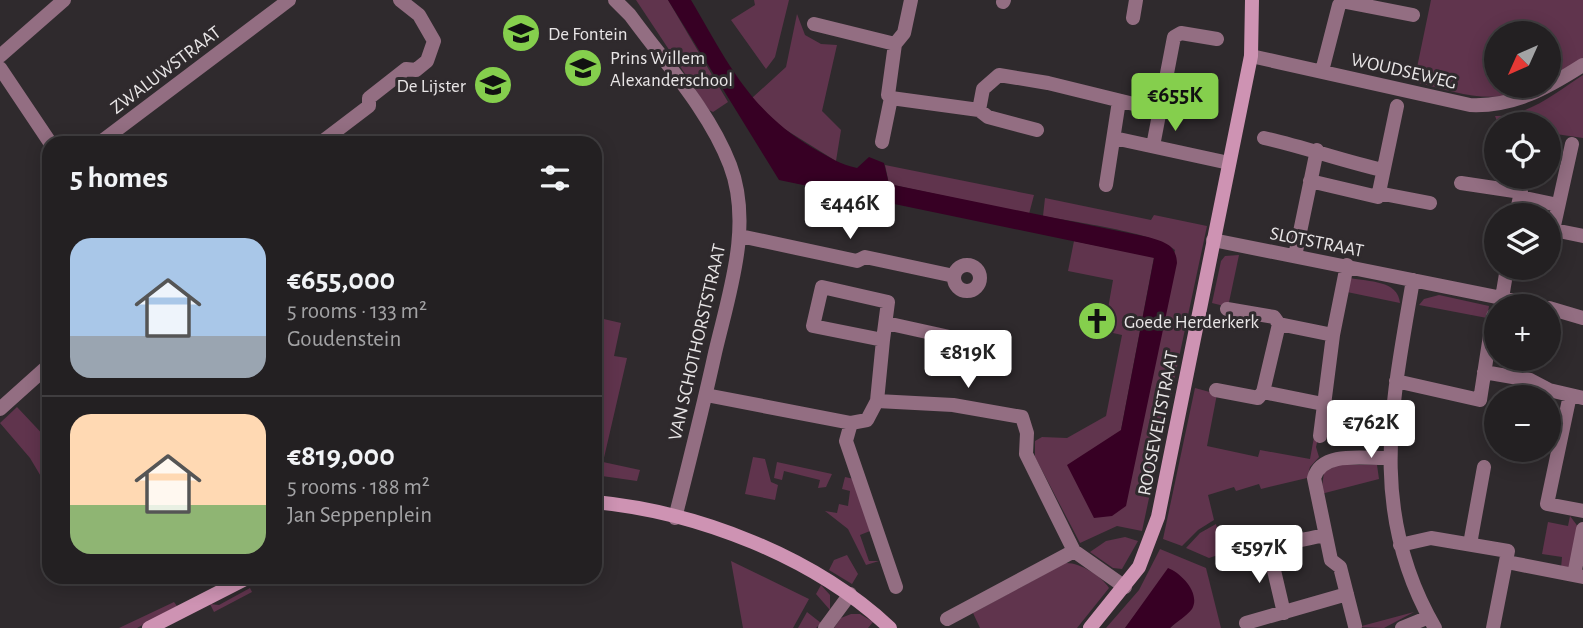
<!DOCTYPE html>
<html lang="en">
<head>
<meta charset="utf-8">
<style>
  body { margin:0; font-family:"Alegreya Sans",sans-serif; background:#2f2d2f; color:#f1f3f6; height:100vh; display:flex; flex-direction:column; font-size:26px; white-space:nowrap }
  * { box-sizing:border-box; margin:0 }
  p { font-size:23px; color:#a3a3a5 }
  .icon { flex:none; width:38px; height:38px; fill:none; stroke:currentColor; stroke-width:2; stroke-linecap:round; stroke-linejoin:round }
  .map { position:relative; flex:1; overflow:hidden }
  .panel { position:absolute; left:42px; top:136px; width:560px; height:448px; display:flex; flex-direction:column; background:#232022; border-radius:21px; box-shadow:0 4px 18px #0003,0 0 0 2px #403e40 }
  .panel>* { flex:none }
  .needle { width:46px; rotate:225deg }
  .tools { position:absolute; left:1484px; top:21px; display:grid; gap:14px }
  .tools a { display:grid; place-items:center; width:77px; height:77px; border-radius:50%; background:#232022; box-shadow:0 4px 18px #0003,0 0 0 2px #403e40; font-size:35px }
  .price { position:absolute; translate:-50% -60px; padding:0 16px; border-radius:7px; background:#fff; color:#222; font-size:23px; line-height:46px; filter:drop-shadow(0 2px 4px #0008) }
  .price::after { content:''; position:absolute; left:50%; top:42px; width:21px; height:16px; margin-left:-10px; background:inherit; clip-path:polygon(0 0,100% 0,50% 100%) }
  .price.current { background:#85cf4d; color:#111 }
  ul { padding:0; list-style:none }
  li { display:flex; align-items:center; gap:21px; height:175px; padding:0 28px }
  li+li { border-top:2px solid #403e40 }
  li span { display:grid; place-items:center; flex:none; width:196px; height:140px; border-radius:21px; color:#555 }
  li>.icon { margin-inline-start:auto }
  span .icon { width:84px; height:84px; fill:#fffc; stroke-width:1 }
  li b { font-size:30px }
  h2 { display:flex; justify-content:space-between; align-items:center; height:84px; padding:0 28px; font-size:30px }
  .map>svg:first-child { display:block }
</style>
</head>
<body>
<div class="map">
<svg width="1583" height="628" viewBox="0 0 1583 628">
  <rect width="100%" height="100%" fill="#2f2a2d"/>
  <path fill="#60344d" d="M636 0H668L728 102 713 112 709 110Z
    M754 0H789L775 57 766 69 731 20 755 5Z
    M1431 0H1583V58L1549 79V33H1496V86H1538C1490 107 1462 93 1414 82Z
    M797 14 805 35 821 44 837 45 822 111 841 130 836 161 778 125 752 98 786 67Z
    M1583 75V138L1549 133V124L1497 121 1495 116C1527 117 1557 92 1583 75Z
    M885 165 1034 195 1029 214 889 184Z
    M1045 198 1151 220 1154 215 1207 226 1142 531 1117 526 1080 543 1035 457V441L1042 437 1067 438 1106 416 1122 335 1104 331 1113 280 1068 271 1074 241 1154 257 1121 430 1112 516 1175 250C1154 232 1073 222 1043 216Z
    M1239 255 1228 307 1212 303 1221 261 1225 256Z
    M1350 278C1369 282 1398 280 1400 303L1347 292Z
    M1439 295 1489 306 1487 318 1419 305 1424 299Z
    M595 317 621 323 614 356 627 358 603 462 640 470 637 481 595 475Z
    M1195 388 1217 394 1207 446 1258 457 1260 450 1310 459 1314 437 1318 438 1316 447 1319 457 1310 467 1307 478 1261 489 1259 484 1236 491 1234 487 1208 495 1214 520 1198 530 1182 546 1163 539Z
    M17 407 49 441V490L30 458 0 423Z
    M753 457 765 459 771 482 778 485 775 500 745 494Z
    M777 462 832 474 826 487 818 488 820 480 784 471 782 480 774 478Z
    M1338 465H1377L1379 479 1321 494 1324 472Z
    M845 477 854 479 870 531 860 535 869 561H879L866 565 848 529 825 511 837 513 839 504 848 506 850 491 842 489Z
    M1570 516 1579 528 1569 567 1561 568 1562 557 1542 554 1548 522 1568 526Z
    M1216 524 1224 553 1209 558 1186 548 1200 533Z
    M1125 537 1138 541 1122 569 1113 568 1090 552 1106 541Z
    M1160 549 1206 568 1221 628H1170L1192 608 1162 579 1125 628H1106L1139 590Z
    M847 555 858 574 852 584 829 570 834 560Z
    M731 561 809 599 793 628H743Z
    M1065 563C1079 562 1102 576 1109 588L1077 628H980L973 613Z
    M821 585 830 595V610L816 594Z
    M250 588 252 592 214 612 210 604 219 605Z
    M174 602 177 606 137 628H119Z
    M807 612 821 623 816 628H798Z
    M1414 612 1384 628 1358 627Z
    M851 614H860L873 622 868 628H834L841 618Z"/>
  <path fill="#370024" d="M668 0H691C727 61 749 110 813 148 827 156 841 165 857 168L869 157 884 163 889 184 1148 237C1164 242 1176 244 1177 263L1126 506 1112 516 1094 518 1067 465 1121 430 1154 258 779 180Z
    M1168 568C1181 573 1201 593 1192 609 1187 616 1176 622 1170 628H1125Z"/>
  <g fill="none" stroke-linecap="round" stroke-linejoin="round">
    <path stroke="#936e82" stroke-width="14" d="M615 0 630 15C665 63 709 110 730 165 753 225 729 293 715 353 703 408 689 463 675 518
      M1003 2 1004 0
      M1346 2 1413 15
      M1133 18 1136 0
      M814 24 895 44
      M0 56 64 0
      M1251 56 1470 105C1514 107 1547 88 1583 65
      M0 68 51 144
      M1322 71 1339 5 1346 0
      M891 98 979 110 988 117 1037 130
      M979 110 983 89 999 75 1048 83 1158 110
      M1114 138 1229 163
      M1264 138C1305 147 1342 161 1383 170
      M882 142 891 98 888 95 895 44 904 33 911 0
      M98 144 289 0
      M319 144 369 106V98L406 69 416 70 427 61 434 41 419 15 400 0
      M1153 146 1174 37 1181 33 1217 39
      M1310 181 1378 197 1397 106
      M1461 183 1521 192 1516 215
      M1106 185 1119 101
      M1378 193 1430 203
      M1520 197 1558 205
      M1549 229 1583 236
      M1553 230 1572 144
      M740 236 857 261 865 257 954 276
      M1213 240 1541 306
      M1295 256 1317 150
      M954 278a13 13 0 1 1 26 0a13 13 0 1 1-26 0Z
      M1413 280C1392 404 1367 511 1435 628
      M1502 298 1507 268
      M1549 308 1583 318
      M1227 309 1274 317 1279 324 1333 335
      M886 323 963 340
      M1484 372 1530 380 1549 390 1583 398
      M1396 381 1480 400 1493 316
      M1216 390 1258 398 1263 392 1279 324
      M1263 392 1323 404
      M706 395 851 423 867 420 877 401 953 405 1022 417 1027 433 1026 454 1074 551 1125 587
      M1570 395 1547 504 1583 511
      M877 401 883 340 813 326 822 287 888 302 883 340
      M0 409 49 365
      M851 423 846 441 896 587
      M1320 436 1333 335 1347 265
      M1470 544 1484 467
      M1400 545 1431 538 1508 551 1493 628
      M1269 549 1284 613
      M1224 555C1258 547 1290 543 1325 535
      M1507 562 1583 577
      M1574 575 1583 529
      M947 619 1074 551
      M1246 623 1347 594
      M1355 626 1340 567 1331 560 1314 478C1322 450 1366 459 1388 458
      M825 628 850 594
      M1402 628 1429 617"/>
    <path stroke="#ce93b3" stroke-width="14" d="M595 502C699 512 814 557 890 628
      M149 628 247 578
      M1090 628 1139 567 1158 517 1251 56 1252 0"/>
  </g>
  <defs>
    <symbol id="school-disc" viewBox="-11 -11 22 22"><circle r="9.5" fill="#85cf4d" stroke="#2f2a2d"/><path d="M0-5L7-2L0 1L-7-2ZM-4 1L0 2.5L4 1V4Q0 6-4 4Z" fill="#111"/></symbol>
    <symbol id="church-disc" viewBox="-11 -11 22 22"><circle r="9.5" fill="#85cf4d" stroke="#2f2a2d"/><path d="M-1.2-6h2.4v3.5h3.3v2.4h-3.3V6h-2.4V-.1h-3.3v-2.4h3.3Z" fill="#111"/></symbol>
  </defs>
  <g fill-rule="evenodd">
    <use href="#school-disc" x="499" y="11" width="44" height="44"/>
    <use href="#school-disc" x="561" y="46" width="44" height="44"/>
    <use href="#school-disc" x="471" y="63" width="44" height="44"/>
    <use href="#church-disc" x="1075" y="299" width="44" height="44"/>
  </g>
  <g text-anchor="middle" stroke-width="6" stroke-linejoin="round" paint-order="stroke">
    <g font-size="19" fill="#e8e5e6" stroke="#2f2a2d" text-anchor="start">
      <text x="548" y="40">De Fontein</text>
      <text x="610" y="64">Prins Willem<tspan x="610" dy="22">Alexanderschool</tspan></text>
      <text x="466" y="92" text-anchor="end">De Lijster</text>
      <text x="1124" y="328">Goede Herderkerk</text>
    </g>
    <g font-size="19" fill="#e8e5e6" stroke="#2f2a2d">
      <text transform="translate(165 69) rotate(-37)" y="7">ZWALUWSTRAAT</text>
      <text transform="translate(1404 70) rotate(13)" y="7">WOUDSEWEG</text>
      <text transform="translate(1317 241) rotate(11)" y="7">SLOTSTRAAT</text>
      <text transform="translate(696 342) rotate(-77)" y="7">VAN SCHOTHORSTSTRAAT</text>
      <text transform="translate(1157 423) rotate(-79)" y="7">ROOSEVELTSTRAAT</text>
    </g>
  </g>
</svg>
<div class="tools">
<a><svg class="needle" viewBox="-14 -14 28 28"><path d="M0-13l5 13h-10z" fill="#e53935"/><path d="M0 13l5-13h-10z" fill="#a3a3a5"/></svg></a>
<a><svg class="icon" aria-label="locate" viewBox="0 0 24 24"><circle cx="12" cy="12" r="6"/><path d="M12 2v4M12 18v4M2 12h4M18 12h4"/></svg></a>
<a><svg class="icon" aria-label="layers" viewBox="0 0 24 24"><path d="M12 4l9 5-9 5-9-5zM3 14l9 5 9-5"/></svg></a>
<a>+</a>
<a>−</a>
</div>
<b class="price current" style="left:1175px;top:133px">€655K</b>
<b class="price" style="left:850px;top:241px">€446K</b>
<b class="price" style="left:968px;top:390px">€819K</b>
<b class="price" style="left:1371px;top:460px">€762K</b>
<b class="price" style="left:1259px;top:585px">€597K</b>
<section class="panel">
<h2>5 homes<svg class="icon" aria-label="filters" viewBox="0 0 24 24"><path d="M4 7h16M4 17h16"/><circle cx="9" cy="7" r="2"/><circle cx="15" cy="17" r="2"/></svg></h2>
<ul>
<li><span style="background:linear-gradient(#a9c7e8 70%,#9aa5b1 0)"><svg class="icon" aria-label="home" viewBox="0 0 24 24"><path d="M3 11l9-7 9 7M6 9v11h12V9"/></svg></span><div><b>€655,000</b><p>5 rooms · 133 m²</p><p>Goudenstein</p></div></li>
<li><span style="background:linear-gradient(#ffd9b3 65%,#8fb573 0)"><svg class="icon" aria-label="home" viewBox="0 0 24 24"><path d="M3 11l9-7 9 7M6 9v11h12V9"/></svg></span><div><b>€819,000</b><p>5 rooms · 188 m²</p><p>Jan Seppenplein</p></div></li>
</ul>
</section>
</div>
</body>
</html>
